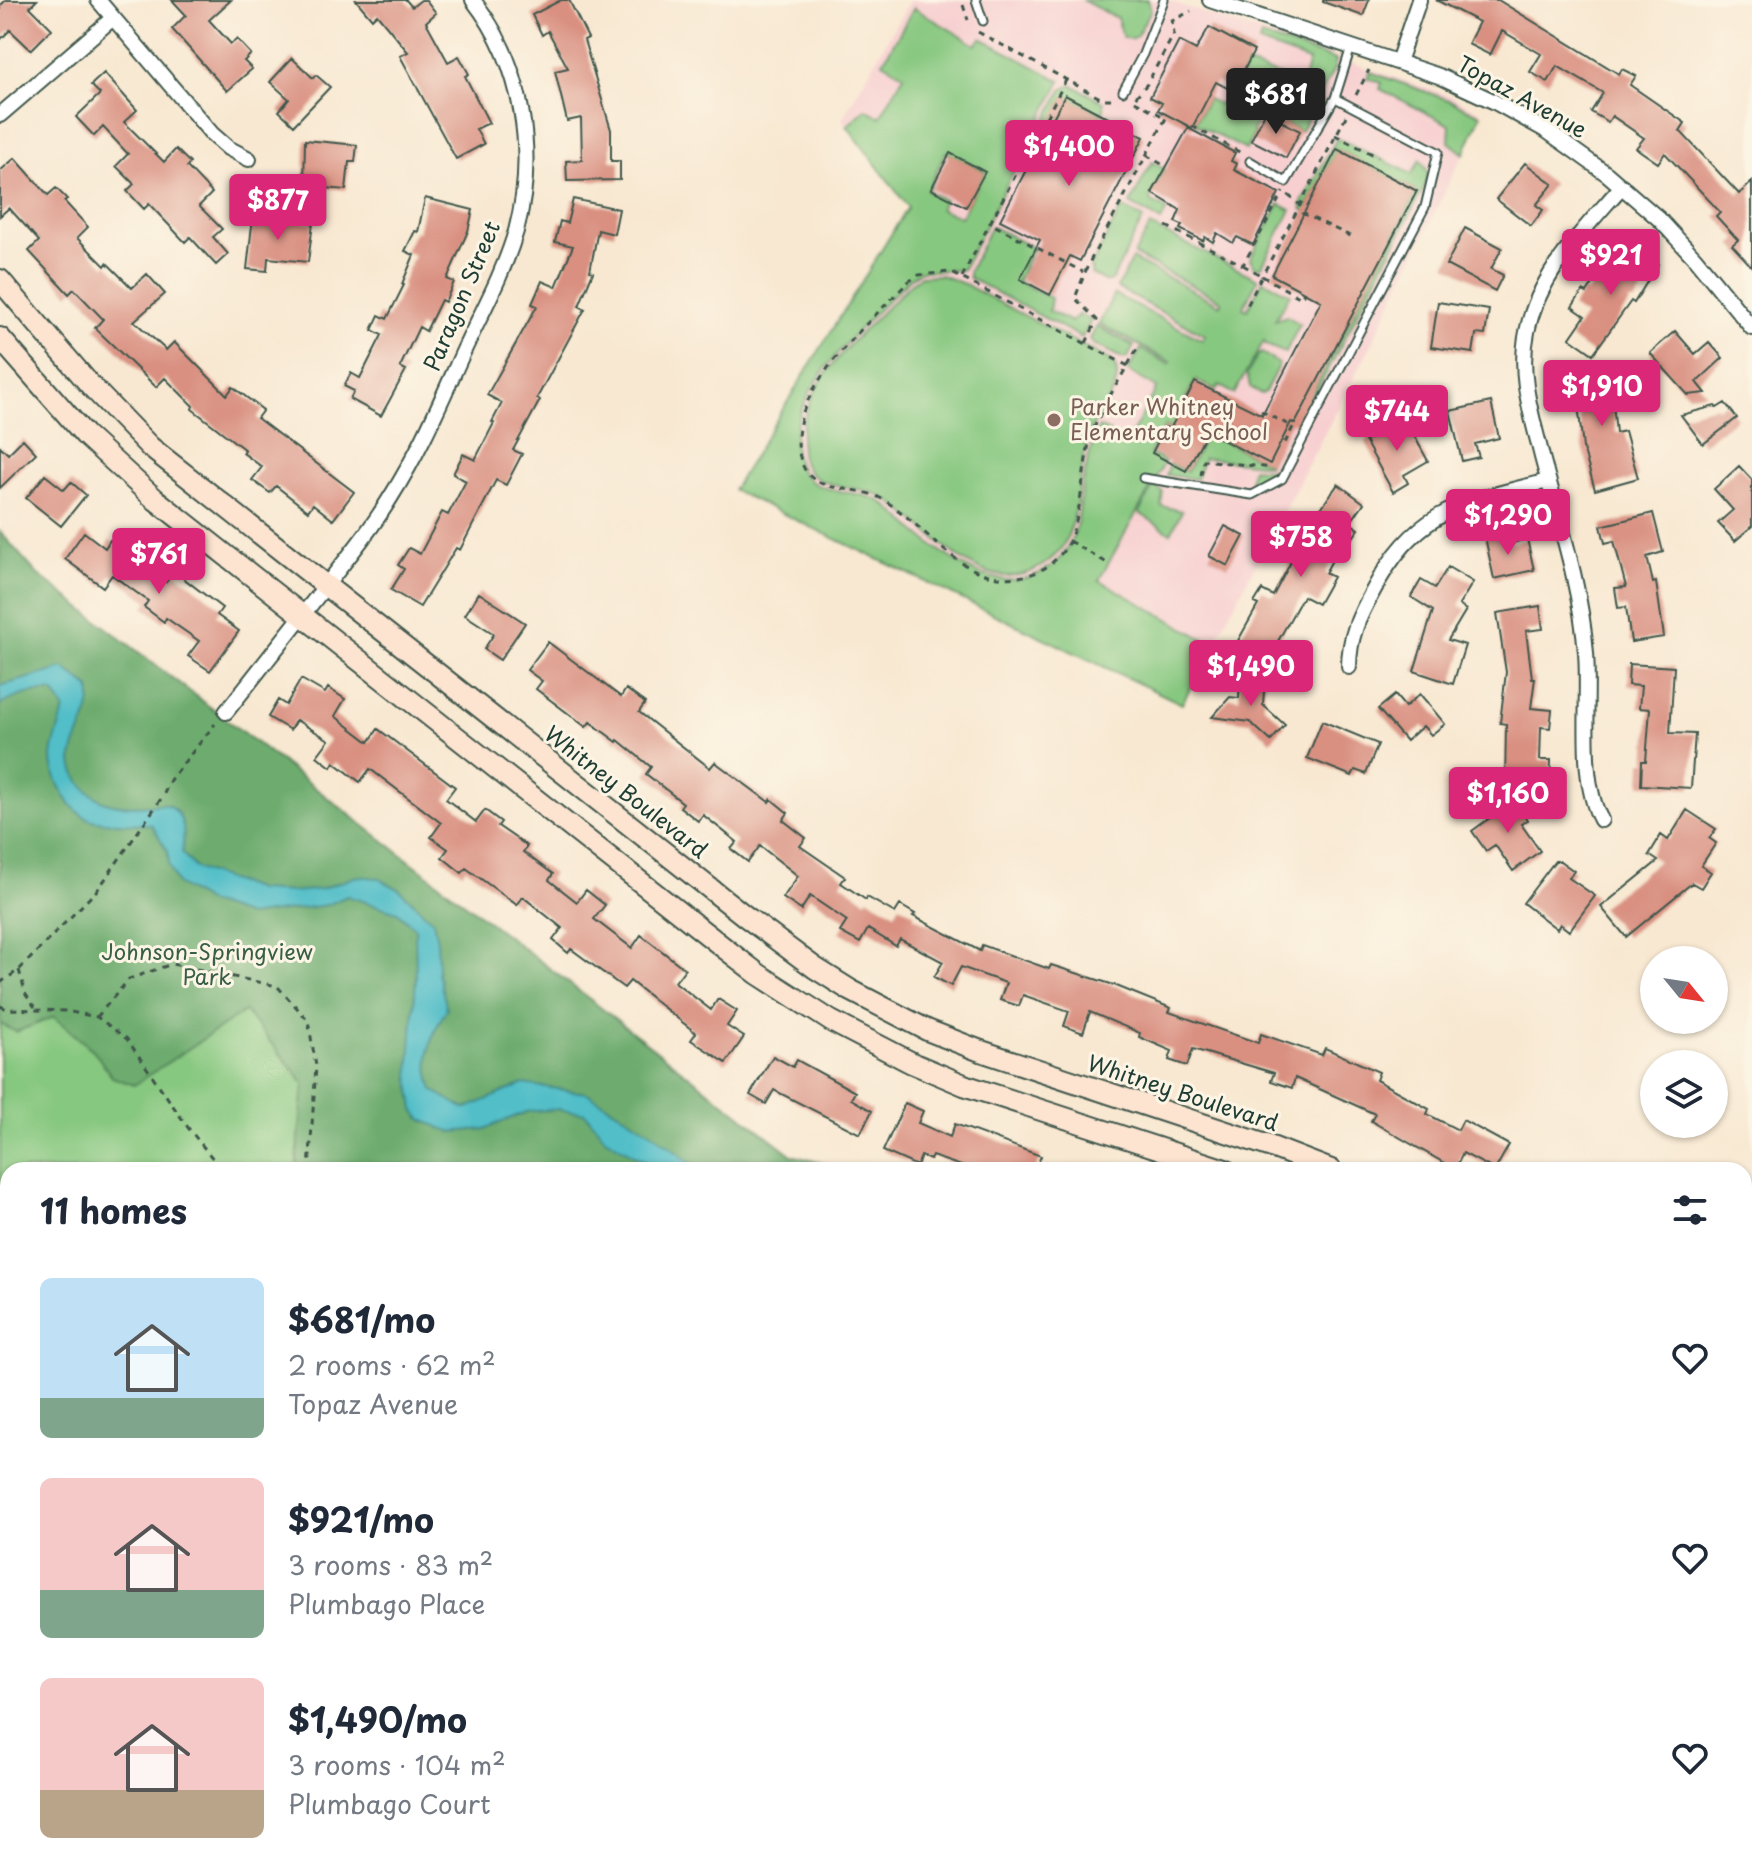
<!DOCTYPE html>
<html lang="en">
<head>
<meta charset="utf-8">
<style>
  body { margin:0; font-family:"Playpen Sans",sans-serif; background:#f6f6f7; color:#1f2937; height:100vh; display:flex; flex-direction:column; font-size:30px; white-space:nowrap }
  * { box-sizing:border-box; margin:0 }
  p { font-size:26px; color:#747a83 }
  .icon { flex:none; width:44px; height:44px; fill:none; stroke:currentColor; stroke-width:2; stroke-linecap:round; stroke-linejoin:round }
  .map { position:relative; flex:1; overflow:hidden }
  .panel { position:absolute; left:0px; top:1162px; width:1752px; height:712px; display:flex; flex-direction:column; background:#fff; border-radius:24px 24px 0 0; box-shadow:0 2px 6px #0004 }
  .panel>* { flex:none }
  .needle { width:52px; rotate:120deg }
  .fabs { position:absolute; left:1640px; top:946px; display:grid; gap:16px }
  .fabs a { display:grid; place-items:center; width:88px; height:88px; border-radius:50%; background:#fff; box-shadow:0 2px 6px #0004; font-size:40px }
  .price { position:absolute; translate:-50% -68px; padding:0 18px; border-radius:8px; background:#db2777; color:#fff; font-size:26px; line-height:52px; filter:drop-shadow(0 2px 4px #0008) }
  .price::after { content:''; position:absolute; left:50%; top:48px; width:24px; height:18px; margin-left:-12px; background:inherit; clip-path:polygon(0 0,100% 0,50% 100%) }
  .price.on { background:#222; color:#fff }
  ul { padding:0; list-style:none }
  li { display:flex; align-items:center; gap:24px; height:200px; padding:0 40px }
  li span { display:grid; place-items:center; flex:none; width:224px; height:160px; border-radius:12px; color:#555 }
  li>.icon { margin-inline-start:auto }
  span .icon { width:96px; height:96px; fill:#fffc; stroke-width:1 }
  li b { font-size:34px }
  h2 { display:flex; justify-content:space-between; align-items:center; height:96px; padding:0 40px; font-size:34px }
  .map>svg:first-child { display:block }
</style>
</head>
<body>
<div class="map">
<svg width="1752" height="1874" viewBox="0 0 1752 1874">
  <rect width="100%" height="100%" fill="#fcf5e5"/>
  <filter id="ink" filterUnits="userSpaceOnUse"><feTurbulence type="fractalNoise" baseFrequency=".0125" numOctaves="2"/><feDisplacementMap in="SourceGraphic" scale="16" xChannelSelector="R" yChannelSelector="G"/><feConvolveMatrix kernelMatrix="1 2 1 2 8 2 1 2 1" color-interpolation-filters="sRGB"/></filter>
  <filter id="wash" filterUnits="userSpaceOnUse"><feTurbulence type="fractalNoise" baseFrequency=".006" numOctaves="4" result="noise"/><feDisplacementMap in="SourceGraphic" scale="32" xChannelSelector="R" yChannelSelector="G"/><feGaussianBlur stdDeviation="1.8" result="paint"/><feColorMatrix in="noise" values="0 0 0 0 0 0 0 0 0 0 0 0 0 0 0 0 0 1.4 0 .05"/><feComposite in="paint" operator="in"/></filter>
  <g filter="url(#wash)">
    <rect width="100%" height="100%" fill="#f8e8d1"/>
    <path fill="#f7cfd0" d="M910 0H1166L1450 96 1483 113 1369 349 1182 704 733 490 908 207 842 119Z"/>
    <path fill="#87c880" stroke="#53825a" stroke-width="2" fill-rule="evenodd" d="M1082 0H1148L1151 10 1137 35 1131 39 1123 37 1117 18Z
      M914 8 976 45 981 38 1061 81 962 270 921 271 909 279C869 321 782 392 796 458 805 498 850 487 878 500 891 507 904 521 915 531 954 564 1007 603 1055 563 1082 540 1078 505 1085 473 1088 458 1093 441 1099 427L1110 432 1108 436 1118 442 1121 438 1128 441 1157 388 1128 371 1141 349 1169 364 1171 362 1099 324 1114 294 1202 340 1205 335 1117 288 1132 259 1220 305 1222 301 1134 255 1150 226 1258 279 1243 308 1247 310 1263 280 1290 294 1275 320 1287 316 1300 324 1285 353 1266 345 1264 341 1234 394 1219 385 1216 390 1196 380 1176 416 1270 465 1204 458 1196 479 1166 475 1170 464 1187 472 1201 445 1165 426 1150 454 1165 462 1099 580 1213 644 1182 704 733 490 908 207 847 126 866 109 880 117 904 75 883 62ZM946 152 985 171 961 217 940 209 944 200 927 191Z
      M1261 36 1336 60 1334 69 1301 131 1265 113 1252 130 1254 132 1246 150 1195 124 1208 99 1219 105 1228 89 1233 92 1247 65 1303 83 1309 61 1259 43Z
      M1370 72 1449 100 1481 115 1464 154 1449 142 1450 125 1380 89 1382 83 1367 78Z
      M1072 85 1104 102V111L1101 114 1065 96 1036 152 1035 160 1027 157 1062 90Z
      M1337 138 1412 174 1420 160 1428 172 1426 184 1278 465 1272 477 1254 484 1250 479 1252 468 1273 470 1417 191 1337 149 1307 206 1358 232 1357 235 1303 210 1301 204Z
      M1152 162 1164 169 1151 196V201L1167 210 1161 221 1130 204Z
      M1279 204 1291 210 1262 266 1256 268 1250 259Z
      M1124 208 1143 219 1112 280 1106 282 1091 274 1092 270 1090 269 1120 211Z
      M991 226 1033 248 1017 281 1051 298 1049 311 1071 322 1079 314 1091 321 1082 338 969 278V271Z
      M941 275 964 284 1110 360C1131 379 1099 410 1091 430 1075 469 1084 534 1050 560 986 611 933 527 885 498 857 481 805 495 801 452 796 381 867 330 910 284L921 276Z
      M1097 326 1134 346 1128 357 1124 359 1093 344 1090 339Z
      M1262 353 1279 364 1265 392 1261 394 1250 387 1247 374 1258 355Z
      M1153 486 1163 492 1161 506 1182 511 1171 533 1139 513Z
      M0 532 37 574 792 1155 832 1170H8V1866H1744V1837L1752 1840V1874H0Z"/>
    <path fill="#6dac6e" stroke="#467451" stroke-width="2" d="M0 532 37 574 792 1155 848 1170H296L304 1083 245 1011 134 1085 112 1077 94 1051 54 1017 16 1032 0 1024Z
      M0 1425 8 1431V1777L0 1778Z
      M463 1866H593L586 1874H466Z"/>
    <path fill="#51bec8" stroke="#387e7e" stroke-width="2" d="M64 668 90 688C95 713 78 730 73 753 71 761 73 770 77 777 98 812 129 806 165 804 186 812 185 834 182 853L195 868 258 890 294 892 321 889 357 876 378 878 399 889 433 921 437 940 438 973 447 1009C429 1036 423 1059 433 1090L465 1109 523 1084 587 1093 651 1132 699 1170H659L605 1138 585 1113 556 1109 526 1112 485 1129 450 1132 422 1120 414 1110 409 1076 416 977 415 928 397 912 347 896 327 905 248 916 209 903 177 884 169 866 168 852 152 825C134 823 114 824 96 821 71 816 52 780 52 757 52 742 62 724 64 708L53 692C32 690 18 696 0 705V686Z"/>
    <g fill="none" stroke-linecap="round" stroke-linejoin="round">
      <path stroke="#51bec8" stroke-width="5" d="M1744 1583 1752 1587"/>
    </g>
    <g id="blocks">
      <path fill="#d99081" d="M6 0H37L30 7 52 29 31 50 10 30 0 40V6Z
        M172 0H231L209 20 231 44 237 39 251 54 244 61 252 69 227 91 172 29 186 15Z
        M356 0H406L412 7 421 0H426L436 13 426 22 448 62 459 56 469 74 465 76 489 123 476 129 484 144 456 159 400 56 408 52 377 14 372 19Z
        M561 0H569L588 38 584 40 611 130V161H620V180L567 181 566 161 582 160 581 118 567 121 555 71 568 68 548 31 542 35 532 15Z
        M1323 0H1369L1363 16 1323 2Z
        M1436 0H1498L1619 74 1622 69 1636 76 1630 85 1685 123 1680 131 1739 194 1752 182V267L1732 245 1738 240 1716 216 1720 212 1665 153 1658 163 1636 148 1644 138 1612 116 1608 122 1591 112 1603 93 1557 66 1548 82 1530 72 1541 54 1502 31 1490 55 1468 44 1479 22Z
        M1209 27 1254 51 1233 91 1216 82 1192 128 1158 110 1162 103 1150 97 1179 41 1196 50Z
        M292 58 313 78 316 75 330 87 294 125 279 111 289 99 270 82Z
        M104 73 137 110 124 122 164 162 176 149 190 163 187 167 212 193 199 206 222 229 213 237 228 254 216 265 190 237 185 242 149 204 144 209 127 191 134 184 116 166 128 154 103 127 94 136 76 117 100 94 91 85Z
        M1065 95 1144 137 1080 261 1070 256 1050 295 1020 279 1040 240 1000 220Z
        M1265 113 1300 131 1286 158 1251 140Z
        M1188 128 1235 153 1231 161 1237 164 1234 170 1279 193 1253 245 1237 237 1233 243 1217 233 1213 242 1205 237 1203 241 1180 229 1182 225 1175 222 1180 210 1152 193Z
        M305 140 357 145 355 162H349L346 190 304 186Z
        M1337 149 1417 191 1295 424 1291 422 1270 464 1207 432 1186 471 1152 453 1165 427 1170 429 1195 382 1262 415 1321 301 1272 275Z
        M950 153 985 172 966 207 931 189Z
        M15 158 48 195 56 188 67 199 64 201 88 227 77 238 105 266 107 263 132 288 147 274 165 294 134 321 166 350 174 342 227 395 233 387 263 410 257 418 354 492 333 520 313 504 308 511 276 486 270 493 252 480 262 467 243 453 245 450 192 409 193 406 165 378 156 387 95 328 103 319 74 289 69 294 29 251 39 241 9 208 0 216V171Z
        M1525 163 1553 184 1536 205 1543 210 1531 226 1496 199Z
        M425 198 473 210 468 231 447 279 454 282 445 302 441 300 426 331 419 327 400 367 406 370 381 416 350 399 354 391 344 386 351 373 360 378 382 335 372 330 379 315 387 319 404 285 402 284 414 255 405 251 415 231 418 232Z
        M573 199 619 209 614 234 598 230 590 271 593 272 579 306 585 309 537 398 540 400 513 450 522 454 506 485 496 480 460 550 456 548 420 607 391 590 404 569 398 565 409 548 420 554 442 512 448 515 466 481 453 474 463 454 475 460 494 423 492 422 502 403 487 395 537 306 532 304 542 281 556 287 573 246 555 242 560 221 567 223Z
        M253 216 313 223 308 262 268 258 267 271 247 269Z
        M1465 228 1502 248 1491 269 1503 275 1495 291 1446 265Z
        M1627 246 1658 264 1634 303 1631 301 1593 354 1570 338 1585 316 1572 307 1583 291 1587 293 1606 263 1614 268Z
        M1438 302 1489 310 1485 335 1476 334 1473 353 1431 347Z
        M1675 331 1695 354 1709 342 1723 358 1697 382 1706 393 1688 395 1650 353Z
        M1626 374 1629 402 1613 403 1616 433 1625 431 1638 478 1595 490 1583 448 1578 404 1566 406 1564 380Z
        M1491 402 1499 438 1475 444 1479 457 1462 461 1450 411Z
        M1725 403 1737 418 1703 444 1681 415 1715 406 1717 408Z
        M1405 419 1428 461 1404 475 1408 483 1393 492 1365 441Z
        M23 439 36 453 0 488V446L8 454Z
        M1739 466 1752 480V526L1735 541 1718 523 1733 510 1714 489Z
        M45 475 64 490 71 482 86 495 61 526 26 498Z
        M1338 484 1364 503 1350 523 1359 529 1349 543 1343 540 1325 573 1333 577 1318 604 1303 596 1278 641 1292 648 1280 671 1235 646 1258 605 1254 603 1262 590 1273 596 1314 518Z
        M1653 513 1663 552 1647 557 1653 583 1656 582 1664 637 1631 642 1626 607 1618 608 1615 588 1626 587 1614 541 1605 543 1601 526Z
        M1225 526 1244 536 1228 566 1209 556Z
        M84 532 105 548 110 540 121 548 126 541 138 550 132 557 166 582 174 571 222 608 217 615 239 631 210 671 188 656 199 641 166 618 164 622 144 607 148 601 112 575 103 587 65 559Z
        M1502 533 1504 545 1527 539 1534 570 1494 579 1485 537Z
        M1448 567 1473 582 1459 605 1466 610 1448 640 1465 645 1453 684 1414 671 1433 611 1411 597 1421 580 1435 588Z
        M479 593 525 623 500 660 484 649 494 634 465 615Z
        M1540 606 1543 629 1526 631 1532 678H1535L1531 708 1552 710 1550 728 1541 727 1540 760H1551L1550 788 1505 787 1506 724 1500 723 1506 672 1497 613Z
        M548 642 621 697 626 689 645 703 639 712 710 768 715 762 769 802 771 799 788 813 783 820 806 838 800 846 845 877 841 883 866 900 867 897 895 913 900 905 915 914 913 916 980 951 982 945 1049 969 1051 965 1114 985 1171 1008 1169 1012 1258 1043 1261 1034 1322 1055 1325 1048 1379 1072 1376 1080 1429 1109 1427 1114 1458 1130 1463 1120 1509 1145 1495 1170 1463 1153 1455 1169 1371 1121 1375 1114 1295 1078 1292 1088 1271 1081 1274 1073 1193 1049 1187 1066 1169 1060 1172 1051 1139 1037 1140 1033 1090 1012 1083 1033 1064 1026 1069 1011 1023 995 1019 1006 1000 1000 1006 983 961 967 951 986 934 977 943 962 900 939 896 946 868 929 860 943 840 932 847 921 810 896 801 910 783 898 798 876 760 846 748 862 731 849 737 842 703 815 698 821 680 807 683 803 646 774 651 767 618 740 617 742 590 722 586 727 536 689 542 681 527 670Z
        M1629 664 1674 667 1670 733 1695 734 1691 788 1641 785 1642 761H1646L1650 709 1639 708 1641 686 1628 685Z
        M1240 676 1265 678 1263 705 1285 725 1271 741 1250 722 1212 717 1230 697 1239 698Z
        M301 679 325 693 328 688 345 699 335 716 369 742 378 729 455 787 446 799 476 822 485 810 501 822 498 826 527 846 523 852 553 874 549 880 577 902 586 890 605 905 594 919 632 948 641 935 685 969 675 982 711 1010 718 999 737 1011 727 1026 744 1037 726 1063 691 1040 696 1033 630 981 624 988 571 949 568 953 553 940 562 928 523 897 517 905 466 868 462 873 442 857 448 849 431 837 441 823 370 769 360 782 334 762 331 767 317 756 329 740 296 720 290 730 268 717 278 700 286 705Z
        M1420 694 1445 724 1431 735 1423 726 1406 741 1378 709 1395 695 1405 707Z
        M1322 721 1378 744 1366 774 1355 770 1352 776 1307 758Z
        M1505 789 1527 820 1521 824 1540 851 1513 871 1495 845 1486 851 1472 831 1505 807Z
        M1687 810 1716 829 1709 838 1716 843 1701 866 1711 872 1701 888 1692 883 1626 937 1601 907 1658 861 1649 855 1661 835 1668 840Z
        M1555 861H1560L1574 871 1569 878 1595 896 1569 931 1560 924 1557 929 1523 903Z
        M773 1056 793 1067 797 1060 855 1092 851 1099 872 1111 860 1134 774 1090 766 1104 750 1095Z
        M905 1103 923 1111 918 1123 950 1137 955 1124 1041 1156 1035 1170H973L932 1156 930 1160 921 1156 917 1166 883 1151Z"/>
    </g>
  </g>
  <g filter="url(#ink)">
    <use href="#blocks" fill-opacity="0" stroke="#40574c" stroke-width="2"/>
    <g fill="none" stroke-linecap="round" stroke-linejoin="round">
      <defs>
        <path id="lane" d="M976 0 983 21
          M1123 91 1143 54 1164 0
          M1250 161 1286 182 1335 98
          M1143 478 1252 495 1282 479 1425 207 1438 152 1335 98 1351 47"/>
        <path id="street" d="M98 0 212 134 228 148 249 159
          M1210 0 1439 76 1493 101 1547 131 1607 174 1659 219 1694 257 1752 328
          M1398 62 1419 0
          M0 115 113 18
          M1349 667C1349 637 1359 616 1373 591 1417 507 1464 503 1548 481
          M226 712C257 673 288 633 320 593 345 561 371 530 392 495 421 449 442 398 465 348 483 310 504 272 516 231 537 153 523 64 473 0
          M1601 820C1578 777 1590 703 1586 653 1581 587 1559 521 1542 457 1532 416 1518 375 1527 332 1539 273 1584 230 1622 186
          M1744 1709 1752 1713"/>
        <path id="secondary" d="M0 280 91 386 150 447 745 916 815 968 850 990 927 1030 978 1050 1269 1146 1331 1170
          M0 338 85 435 156 500 723 947 758 974 831 1021 912 1063 964 1085 1225 1170
          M1744 1399 1752 1403
          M1744 1441 1752 1446"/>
      </defs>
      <use href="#lane" stroke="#40574c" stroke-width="11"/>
      <use href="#street" stroke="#40574c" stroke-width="18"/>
      <use href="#secondary" stroke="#40574c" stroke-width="24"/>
      <path stroke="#40574c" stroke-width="3" stroke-dasharray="6 6" stroke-linecap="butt" d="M963 5 968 20
        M978 32 1102 99H1113
        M1066 80 990 223 1083 272
        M1356 95 1369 70
        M1346 116 1300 205 1302 213 1352 237
        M1192 126 1241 153
        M1335 135 1378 157
        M1146 155 1167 167
        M1288 195 1300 205 1262 276 1301 298 1304 292
        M1166 226 1243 265 1283 192
        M1243 265 1262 276 1246 308
        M962 277 990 223
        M1086 343 1097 320 1075 298 1088 265 1166 118 1133 100 1147 84 1174 34 1172 21 1191 11
        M1128 366 950 272 919 275 908 282C869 324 784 392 800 457 809 497 852 483 880 498 926 523 959 585 1018 577 1035 575 1048 568 1060 555 1084 529 1080 469 1092 433 1103 404 1123 375 1138 347
        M1261 411 1293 427 1285 443
        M1201 475 1204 460 1272 468
        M1069 541 1109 564
        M19 970 26 995 35 1007
        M0 983 19 970 99 888 163 796 170 780 215 724
        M0 1006 7 1009 66 1011 97 1017 127 1039 189 1129 222 1170
        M97 1017 129 979 172 964 277 986 308 1020 316 1066 309 1170
        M0 1310 8 1315
        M0 1803 6 1796
        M452 1866 458 1874
        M474 1866 476 1874
        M749 1866 756 1874
        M1623 1866 1638 1874
        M0 1867 3 1874
        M62 1874 66 1866
        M1341 1874C1409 1866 1481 1864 1548 1874
        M1584 1874 1597 1866
        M1613 1874 1622 1866"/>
      <use href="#lane" stroke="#fff" stroke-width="7"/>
      <use href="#street" stroke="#fff" stroke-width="14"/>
      <use href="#secondary" stroke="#fde4d1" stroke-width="20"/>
    </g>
  </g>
  <circle fill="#8d6e63" stroke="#fcf5e5" stroke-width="3" cx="1054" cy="420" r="8"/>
  <g text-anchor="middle" stroke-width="6" stroke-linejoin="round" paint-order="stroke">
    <g font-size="22" fill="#1f3d34" stroke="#fcf5e5">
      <text transform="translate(1522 97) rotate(29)" y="8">Topaz Avenue</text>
      <text transform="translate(462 296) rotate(-67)" y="8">Paragon Street</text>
      <text transform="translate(626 792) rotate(38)" y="8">Whitney Boulevard</text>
      <text transform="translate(1183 1093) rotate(18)" y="8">Whitney Boulevard</text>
    </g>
    <g font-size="22" fill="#785e54" stroke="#fcf5e5" text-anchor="start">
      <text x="1070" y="415">Parker Whitney<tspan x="1070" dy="25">Elementary School</tspan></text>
    </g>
    <g font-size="22" fill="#396047" stroke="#fcf5e5">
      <text x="207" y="960">Johnson-Springview<tspan x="207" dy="25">Park</tspan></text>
    </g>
  </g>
</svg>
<div class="fabs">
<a><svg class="needle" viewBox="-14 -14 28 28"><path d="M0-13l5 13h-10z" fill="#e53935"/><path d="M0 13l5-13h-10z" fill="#747a83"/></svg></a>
<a><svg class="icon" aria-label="layers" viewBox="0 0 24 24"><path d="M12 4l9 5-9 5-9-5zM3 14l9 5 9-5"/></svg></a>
</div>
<b class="price on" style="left:1276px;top:136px">$681</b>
<b class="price" style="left:1069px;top:188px">$1,400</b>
<b class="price" style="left:278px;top:242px">$877</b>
<b class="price" style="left:1611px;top:297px">$921</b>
<b class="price" style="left:1602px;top:428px">$1,910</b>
<b class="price" style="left:1397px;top:453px">$744</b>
<b class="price" style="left:1508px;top:557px">$1,290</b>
<b class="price" style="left:1301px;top:579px">$758</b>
<b class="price" style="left:159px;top:596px">$761</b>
<b class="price" style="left:1251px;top:708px">$1,490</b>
<b class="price" style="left:1508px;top:835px">$1,160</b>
<section class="panel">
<h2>11 homes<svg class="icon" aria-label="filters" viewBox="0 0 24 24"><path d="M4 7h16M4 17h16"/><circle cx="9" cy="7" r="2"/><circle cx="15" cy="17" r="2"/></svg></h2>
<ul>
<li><span style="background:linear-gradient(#bfe0f5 75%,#7fa58c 0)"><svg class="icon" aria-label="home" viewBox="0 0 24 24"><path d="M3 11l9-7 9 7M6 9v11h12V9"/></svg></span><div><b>$681/mo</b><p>2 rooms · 62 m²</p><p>Topaz Avenue</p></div><svg class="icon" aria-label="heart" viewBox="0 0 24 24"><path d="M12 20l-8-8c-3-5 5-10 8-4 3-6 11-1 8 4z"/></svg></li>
<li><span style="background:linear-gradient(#f6c9c9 70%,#7fa58c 0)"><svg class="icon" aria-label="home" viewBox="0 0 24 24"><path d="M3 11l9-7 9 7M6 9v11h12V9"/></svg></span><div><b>$921/mo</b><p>3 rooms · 83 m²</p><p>Plumbago Place</p></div><svg class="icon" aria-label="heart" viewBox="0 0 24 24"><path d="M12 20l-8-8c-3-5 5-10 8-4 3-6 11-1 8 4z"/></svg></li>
<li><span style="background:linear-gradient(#f6c9c9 70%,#b9a48a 0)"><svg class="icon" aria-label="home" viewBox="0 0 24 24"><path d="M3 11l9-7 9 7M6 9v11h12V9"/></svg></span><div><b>$1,490/mo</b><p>3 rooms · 104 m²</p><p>Plumbago Court</p></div><svg class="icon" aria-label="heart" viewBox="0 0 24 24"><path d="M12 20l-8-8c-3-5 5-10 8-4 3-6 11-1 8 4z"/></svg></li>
</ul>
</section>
</div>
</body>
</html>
